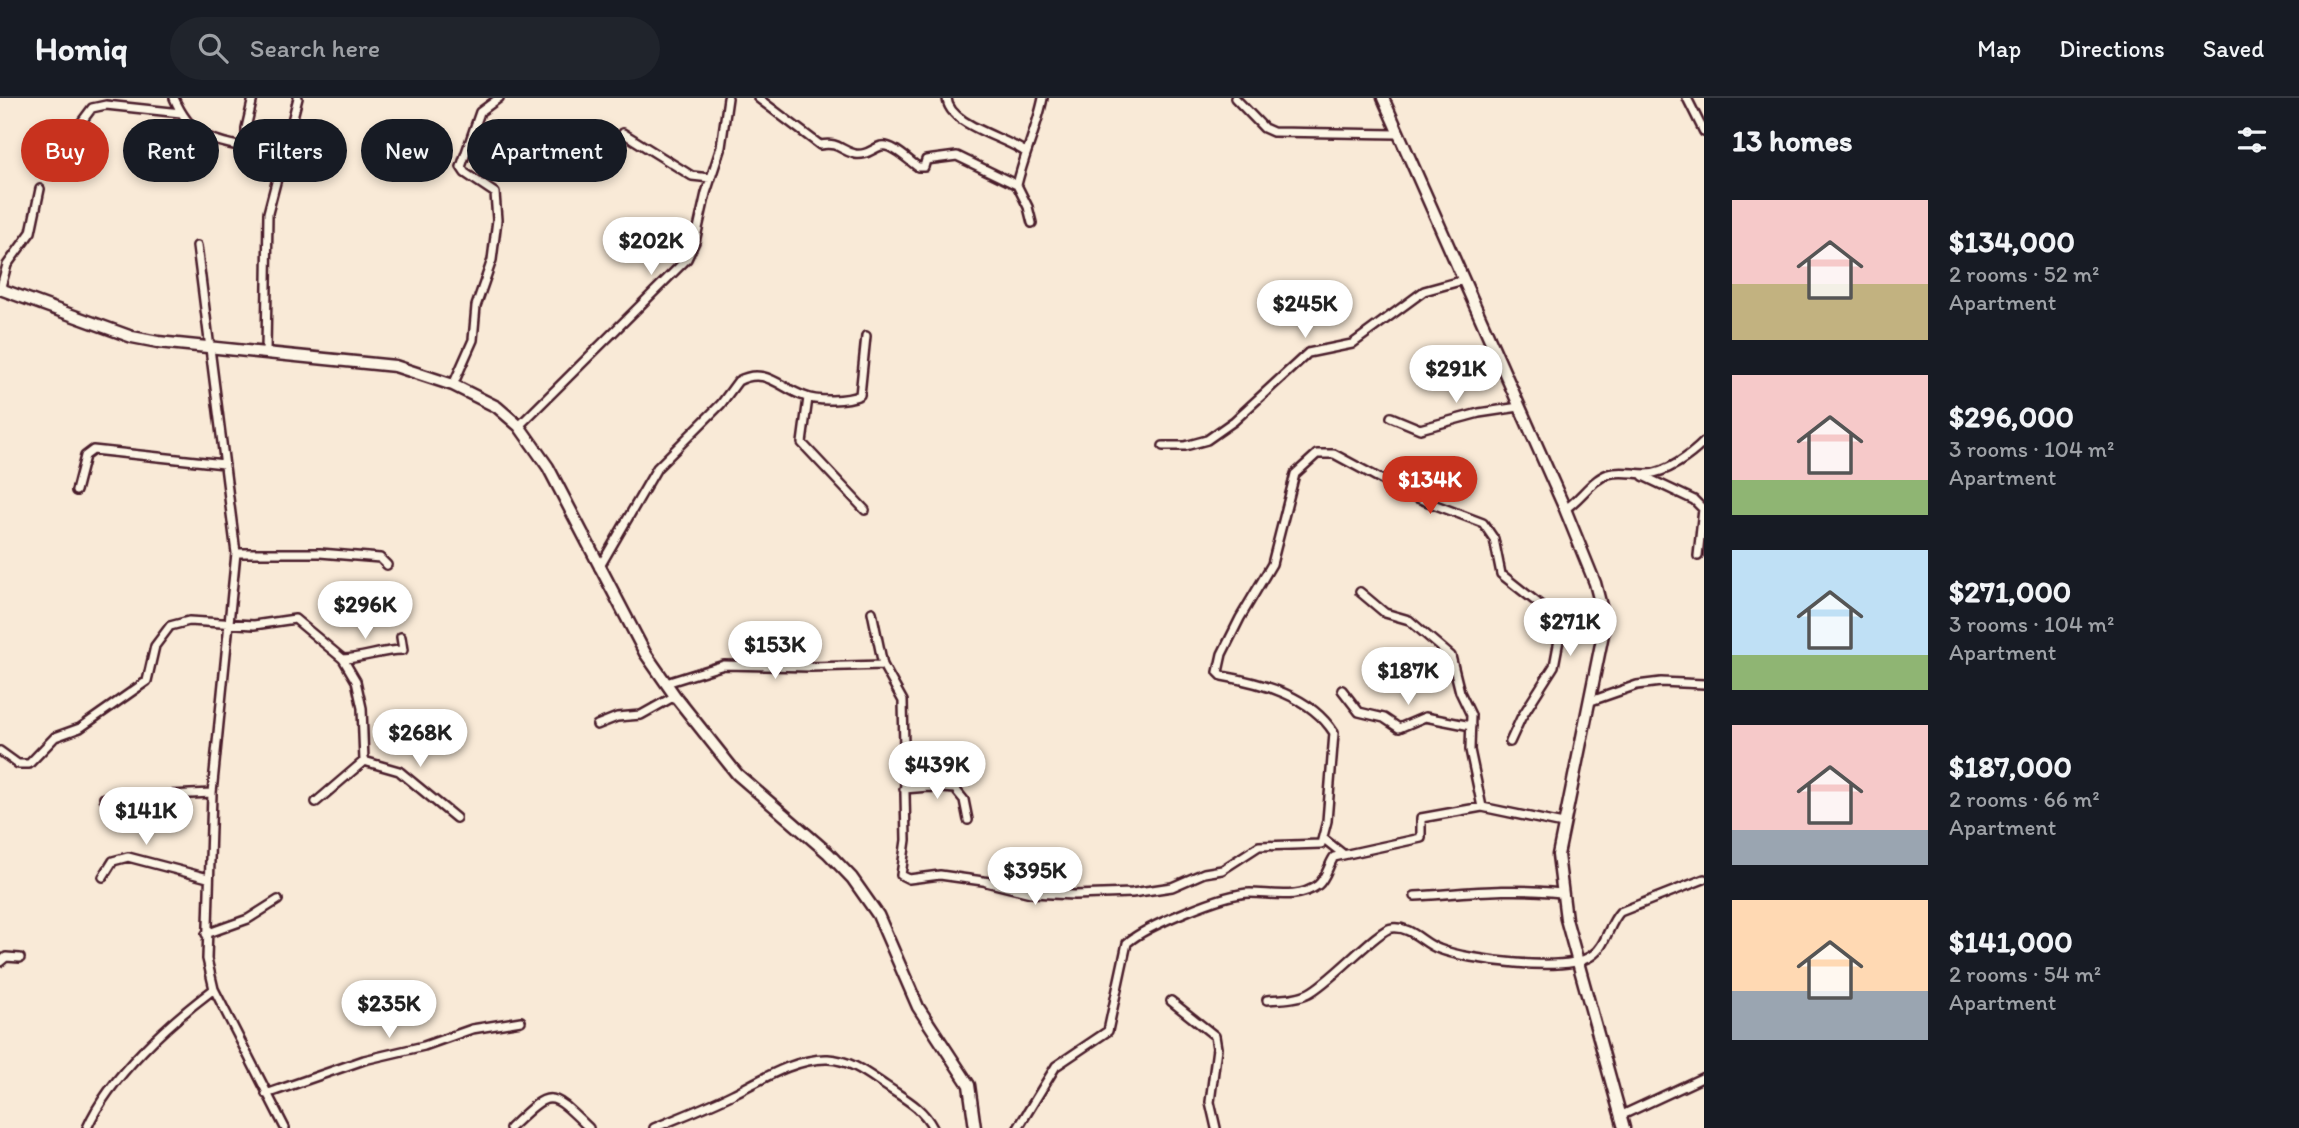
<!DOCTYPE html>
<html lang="en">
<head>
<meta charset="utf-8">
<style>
  body { margin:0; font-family:Itim,sans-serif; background:#20242c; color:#f1f3f6; height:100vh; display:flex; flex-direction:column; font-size:26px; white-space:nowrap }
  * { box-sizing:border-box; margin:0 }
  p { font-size:23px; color:#9ea1a6 }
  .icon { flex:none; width:38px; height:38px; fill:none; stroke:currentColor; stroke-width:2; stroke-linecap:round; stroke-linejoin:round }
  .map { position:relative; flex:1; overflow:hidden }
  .sheet { display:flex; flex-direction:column; background:#171b24; width:595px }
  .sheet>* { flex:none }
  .guide { position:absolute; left:21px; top:21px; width:665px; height:63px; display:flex; gap:14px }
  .price { position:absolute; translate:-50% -60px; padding:0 16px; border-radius:24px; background:#fff; color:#222; font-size:23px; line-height:46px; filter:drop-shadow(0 2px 4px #0008) }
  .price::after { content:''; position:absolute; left:50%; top:42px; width:21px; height:16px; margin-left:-10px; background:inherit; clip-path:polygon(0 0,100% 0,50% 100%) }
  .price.current { background:#c8321e; color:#fff }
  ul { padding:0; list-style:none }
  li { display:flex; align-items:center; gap:21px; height:175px; padding:0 28px }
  li span { display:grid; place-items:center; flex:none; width:196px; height:140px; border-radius:0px; color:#555 }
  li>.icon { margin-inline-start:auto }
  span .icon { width:84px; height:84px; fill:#fffc; stroke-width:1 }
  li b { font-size:30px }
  h2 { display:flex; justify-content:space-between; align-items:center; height:84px; padding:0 28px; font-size:30px }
  .tag { padding:0 24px; border-radius:32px; background:#171b24; box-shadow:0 4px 10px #0003; font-size:24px; line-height:63px }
  .tag.current { background:#c8321e; color:#fff }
  header { display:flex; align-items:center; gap:42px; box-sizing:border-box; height:98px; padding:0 35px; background:#171b24; border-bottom:2px solid #363941 }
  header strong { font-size:33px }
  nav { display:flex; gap:38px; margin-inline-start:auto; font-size:24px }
  .search { width:490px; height:63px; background:#20242c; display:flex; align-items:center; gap:18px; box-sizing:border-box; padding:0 24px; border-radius:38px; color:#9ea1a6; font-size:26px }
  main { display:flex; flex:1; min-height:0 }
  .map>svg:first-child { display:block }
</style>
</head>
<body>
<header>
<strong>Homiq</strong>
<div class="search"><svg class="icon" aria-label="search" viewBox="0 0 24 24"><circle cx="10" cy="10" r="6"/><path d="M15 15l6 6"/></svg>Search here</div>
<nav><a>Map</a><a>Directions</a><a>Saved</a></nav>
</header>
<main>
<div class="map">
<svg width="1704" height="1030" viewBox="0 0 1704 1030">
  <rect width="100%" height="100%" fill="#f9ead7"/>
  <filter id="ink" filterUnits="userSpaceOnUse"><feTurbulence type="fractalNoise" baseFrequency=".0143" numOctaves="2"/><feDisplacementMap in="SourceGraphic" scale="14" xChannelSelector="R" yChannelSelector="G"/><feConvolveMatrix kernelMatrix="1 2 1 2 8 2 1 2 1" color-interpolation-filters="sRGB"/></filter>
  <g filter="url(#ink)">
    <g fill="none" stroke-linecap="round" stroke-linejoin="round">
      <defs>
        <path id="street" d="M174 0C190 36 206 42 244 49
          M253 0 246 30V55L278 77
          M758 0 820 47C840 44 839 52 855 56 866 58 872 51 881 48 892 45 909 63 918 69H924L926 62 957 58 1017 87 1028 109 1032 125
          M947 0C948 27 1005 39 1025 54
          M1235 0 1264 30 1273 34 1397 36
          M1687 0 1704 34
          M623 35 692 78 710 80
          M70 63 74 34 92 10 106 7 181 15
          M1017 87C1024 57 1037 30 1043 0
          M197 148 236 455 212 695 207 861 214 891 285 1030
          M0 192 7 167 31 134 40 91
          M266 255 268 115 298 0
          M453 287 473 242 476 208 492 162 497 122 495 95 465 75 461 69 480 14 499 0
          M808 300 802 345 865 412
          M1391 319 1420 331 1479 315 1519 309
          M519 328 687 161 695 144 706 95 721 49 728 0
          M1163 348H1185L1207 342 1234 323 1308 255 1352 246 1424 193 1464 182
          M1643 378 1694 402 1703 411 1698 458
          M76 393 85 358 93 352 224 366
          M1565 411C1580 402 1591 382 1608 376 1621 372 1633 376 1647 376 1667 375 1690 358 1704 344
          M236 455H320L380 460 387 467
          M599 470 657 370 721 306 738 283C765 268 780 290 804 298 818 304 847 303 860 297L866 238
          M1360 494 1385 515 1409 522 1451 558 1460 594 1471 617 1470 652 1482 709
          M872 514 883 567 903 603 906 742 901 777 909 781 940 777 990 784
          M343 561C365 560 381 552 403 552L401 539
          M666 585 724 567 811 569 883 567
          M1342 592 1359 614 1384 620 1399 630 1425 619 1471 628
          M1591 603 1637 587 1661 584 1704 586
          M597 627 617 619 641 617 675 598
          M0 653 18 666H29L55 639 80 630 147 583 155 548 170 528 189 523 254 527 295 521 343 561 356 583 362 610 364 663 316 704
          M364 663 399 673 456 720
          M904 691 928 689 955 691 964 702 968 722
          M104 700 212 695
          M1324 741 1343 756
          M103 779 113 763 128 759 208 780
          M986 784 1031 795 1074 797 1132 795 1172 789 1204 775 1222 772 1259 748 1321 746 1327 723 1334 635C1311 598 1262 585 1222 578L1218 574 1222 556 1240 520 1272 466 1295 376 1317 356H1334L1412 398 1483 425 1494 441 1501 476 1544 510 1559 542 1554 568 1521 620 1510 644
          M1415 798C1464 795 1511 789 1561 795
          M206 836 248 821 278 802
          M0 864 6 859 20 860
          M1267 902C1281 901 1297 901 1309 895 1331 884 1379 830 1392 830 1412 828 1422 845 1439 851 1467 862 1566 875 1591 858 1606 849 1608 827 1620 814L1704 781
          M1171 903 1215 938 1217 950 1210 1004 1216 1030
          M266 996 364 962 424 948 472 931 521 923
          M1620 1018 1704 979
          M87 1030C110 978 169 925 214 891
          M510 1030C551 991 549 991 589 1030
          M654 1030C680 1019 707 1009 733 996 761 982 795 960 828 961 851 962 868 976 886 988 905 1001 922 1009 933 1030
          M1018 1030 1056 968 1108 933 1127 845C1146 828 1225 795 1250 795 1272 795 1298 802 1318 787 1326 780 1328 768 1334 759L1421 740V720L1482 709 1563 726"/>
        <path id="secondary" d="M1383 0 1565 411 1595 485 1602 512 1603 536 1558 757 1566 821 1624 1030
          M0 191 132 239 158 244 395 268 453 287 497 309 519 328 548 369 645 555 675 598 737 676 828 755 852 780 878 817 918 909 969 987 975 1030"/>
      </defs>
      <use href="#street" stroke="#4a1f2b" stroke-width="12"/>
      <use href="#secondary" stroke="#4a1f2b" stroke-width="15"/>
      <use href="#street" stroke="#fcf5e5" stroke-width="7"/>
      <use href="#secondary" stroke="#fcf5e5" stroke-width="10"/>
    </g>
  </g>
</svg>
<b class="price" style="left:651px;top:179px">$202K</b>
<b class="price" style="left:1305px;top:242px">$245K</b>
<b class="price" style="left:1456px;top:307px">$291K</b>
<b class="price current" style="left:1430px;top:418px">$134K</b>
<b class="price" style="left:365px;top:543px">$296K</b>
<b class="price" style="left:1570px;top:560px">$271K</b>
<b class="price" style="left:775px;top:583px">$153K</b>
<b class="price" style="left:1408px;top:609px">$187K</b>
<b class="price" style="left:420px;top:671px">$268K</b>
<b class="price" style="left:937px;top:703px">$439K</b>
<b class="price" style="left:146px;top:749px">$141K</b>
<b class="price" style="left:1035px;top:809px">$395K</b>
<b class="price" style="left:389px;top:942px">$235K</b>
<div class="guide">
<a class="tag current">Buy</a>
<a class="tag">Rent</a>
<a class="tag">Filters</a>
<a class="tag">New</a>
<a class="tag">Apartment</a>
</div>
</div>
<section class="sheet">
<h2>13 homes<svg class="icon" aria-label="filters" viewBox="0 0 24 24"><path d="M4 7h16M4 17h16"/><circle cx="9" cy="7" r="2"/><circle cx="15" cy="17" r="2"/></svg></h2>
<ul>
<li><span style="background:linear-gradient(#f6c9c9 60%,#c2b280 0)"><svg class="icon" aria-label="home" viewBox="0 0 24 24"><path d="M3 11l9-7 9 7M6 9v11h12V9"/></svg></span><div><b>$134,000</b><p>2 rooms · 52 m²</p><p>Apartment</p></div></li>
<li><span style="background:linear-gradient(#f6c9c9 75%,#8fb573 0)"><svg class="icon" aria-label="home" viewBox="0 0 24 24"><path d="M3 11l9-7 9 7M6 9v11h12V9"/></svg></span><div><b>$296,000</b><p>3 rooms · 104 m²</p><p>Apartment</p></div></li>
<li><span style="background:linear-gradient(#bfe0f5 75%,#8fb573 0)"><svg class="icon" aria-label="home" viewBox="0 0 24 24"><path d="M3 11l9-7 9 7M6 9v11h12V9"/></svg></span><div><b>$271,000</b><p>3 rooms · 104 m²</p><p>Apartment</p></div></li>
<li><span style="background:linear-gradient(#f6c9c9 75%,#9aa5b1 0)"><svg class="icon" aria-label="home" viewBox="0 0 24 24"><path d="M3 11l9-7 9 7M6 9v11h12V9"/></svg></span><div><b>$187,000</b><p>2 rooms · 66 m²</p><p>Apartment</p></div></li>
<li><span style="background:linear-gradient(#ffd9b3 65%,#9aa5b1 0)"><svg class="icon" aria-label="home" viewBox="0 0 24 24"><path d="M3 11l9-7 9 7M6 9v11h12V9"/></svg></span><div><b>$141,000</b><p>2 rooms · 54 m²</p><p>Apartment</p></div></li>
</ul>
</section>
</main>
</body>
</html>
